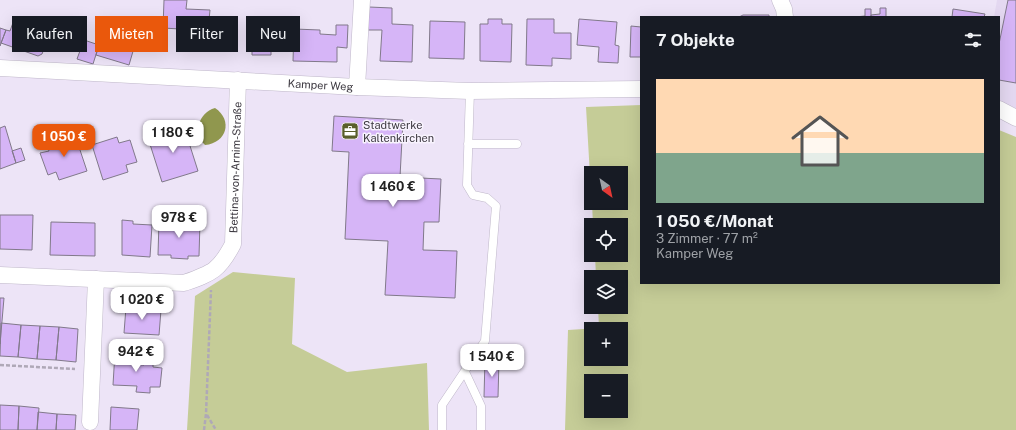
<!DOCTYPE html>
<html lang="de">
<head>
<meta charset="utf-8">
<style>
  body { margin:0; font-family:"Public Sans",sans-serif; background:#242831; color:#f1f3f6; height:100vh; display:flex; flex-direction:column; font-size:15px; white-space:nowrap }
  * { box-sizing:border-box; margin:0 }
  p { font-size:13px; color:#9ea1a6 }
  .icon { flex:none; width:22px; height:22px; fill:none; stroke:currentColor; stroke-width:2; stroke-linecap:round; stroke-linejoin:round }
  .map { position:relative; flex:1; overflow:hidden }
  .side { position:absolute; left:640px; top:16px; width:360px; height:268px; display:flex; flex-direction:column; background:#171b24; border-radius:0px; box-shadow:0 4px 16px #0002 }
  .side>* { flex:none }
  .guide { position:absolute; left:12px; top:16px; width:380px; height:36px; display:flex; gap:8px }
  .needle { width:26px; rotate:147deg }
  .tools { position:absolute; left:584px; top:166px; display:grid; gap:8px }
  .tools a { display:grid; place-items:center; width:44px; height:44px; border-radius:0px; background:#171b24; box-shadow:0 4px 16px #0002; font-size:20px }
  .price { position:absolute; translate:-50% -34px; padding:0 9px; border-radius:8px; background:#fff; color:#222; font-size:13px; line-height:26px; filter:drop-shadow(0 1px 2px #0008) }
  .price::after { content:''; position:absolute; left:50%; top:24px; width:12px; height:9px; margin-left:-6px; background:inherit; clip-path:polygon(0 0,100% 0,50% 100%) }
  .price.current { background:#ea580c; color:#fff }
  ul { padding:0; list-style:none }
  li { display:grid; align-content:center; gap:8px; height:212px; padding:0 16px }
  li+li { border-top:1px solid #363941 }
  li span { display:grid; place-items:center; height:124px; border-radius:0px; color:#555 }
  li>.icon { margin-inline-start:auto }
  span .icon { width:72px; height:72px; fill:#fffc; stroke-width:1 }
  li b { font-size:17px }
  h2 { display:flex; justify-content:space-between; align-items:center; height:48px; padding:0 16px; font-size:17px }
  .tag { padding:0 14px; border-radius:0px; background:#171b24; box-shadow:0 4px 16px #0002; font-size:14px; line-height:36px }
  .tag.current { background:#ea580c; color:#fff }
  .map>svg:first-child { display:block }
</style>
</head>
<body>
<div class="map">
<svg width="1016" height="430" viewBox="0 0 1016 430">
  <rect width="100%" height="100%" fill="#ede4f7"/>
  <path fill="#e4d8f1" d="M997 0H1016V110L999 102V17H994Z"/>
  <path fill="#c5cc97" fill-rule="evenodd" d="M641 105V283H999V130L1016 137V430H565L568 330 599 328 598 307H621V277H596L595 255H621V225H593L592 203H621V173H591V193L586 107ZM591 329H621V359H591ZM591 381H621V411H591Z
    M233 272 295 278 292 344 347 372 427 363 429 430H187L195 296Z"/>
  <path fill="#90974e" d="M215 108C233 120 227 143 205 145 193 133 198 113 215 108Z"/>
  <path fill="#d6b5f7" stroke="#81798a" d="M164 0H187L186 9 210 10 209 20 234 22 232 48 199 46V39H180V29L163 28Z
    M1008 0H1016V83L999 80V44Z
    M369 7 392 8V24L413 25 412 62 380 61 382 30H368Z
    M880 8H886V17H871V15L880 14Z
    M865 9H871V17H855L865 16Z
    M953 9 985 14 984 17H952Z
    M743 15H769V17H739Z
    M33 17 40 19V25L49 28 51 31 42 54 38 56 1 43 6 30 10 31 14 20 20 18 29 21 30 18Z
    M488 19H502V24H512L511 62 480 61V24H488Z
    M527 19H554V33H571V59L552 58V66L526 65Z
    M579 19 617 22 615 45 619 46 618 63 598 62 599 47 577 45Z
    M430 21 465 22 464 59 429 58Z
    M105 24 128 28V31L138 34 129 65 96 55Z
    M336 25H348L347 48 337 47V62L293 61 294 29 320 30V34L336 35Z
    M631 26 641 27V57H630Z
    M0 28 6 30 0 46Z
    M252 34H271V55H252Z
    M84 40 99 45 93 64 77 59Z
    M334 116 403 120 400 177 441 179 439 222H424L423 250 457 251 455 298 385 295 388 241 345 239 349 152 332 151Z
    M5 126 16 163 0 169V128Z
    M184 127 198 171 162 182 148 138Z
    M75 135 87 171 59 180 56 172 48 175 40 153 49 151 47 144Z
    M117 137 119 143 130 140 137 162 126 165 128 172 103 180 92 145Z
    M21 148 25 160 16 163 12 151Z
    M0 215H33L32 250 0 249Z
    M122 220 133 221V224L152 225 150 257 122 255Z
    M159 221 200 222 199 256H188V259L171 258V255H158Z
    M51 222 95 223V256L50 255Z
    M0 298H4L0 344Z
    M126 307 161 310 159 335 124 333Z
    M1 323 21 325 18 357 0 356Z
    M21 325 40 326 37 359 18 357Z
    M40 326 59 327 56 360 37 359Z
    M59 327 78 329 76 362 56 360Z
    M115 352 136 353V364L144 365 145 357 153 358V367L162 368 160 387H150V393L136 392 137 386 113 385Z
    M485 360H499L498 397H484Z
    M0 405 19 406 18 430H0Z
    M19 406 39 408 37 430H18Z
    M111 407 139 409 137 430H110Z
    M38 412 57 414 56 430H37Z
    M57 414 76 415 75 430H56Z"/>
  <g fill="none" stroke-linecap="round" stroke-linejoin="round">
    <defs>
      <path id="service" d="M468 144H517
        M465 372 481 406V430
        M442 430V405L485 341 496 206 487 198 473 195 467 185 470 91"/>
      <g id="minor">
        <path d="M780 0 784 9 785 17"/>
        <path id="s1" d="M0 68 357 87 470 91 641 89"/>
        <path d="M357 87 362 0"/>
        <path d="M999 109 1016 118"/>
        <path id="s2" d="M0 275 184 283C212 273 219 271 233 244L238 80"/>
        <path d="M90 422 96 279"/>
      </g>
    </defs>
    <use href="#service" stroke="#bfb7c9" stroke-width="9"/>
    <use href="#minor" stroke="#bfb7c9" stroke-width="17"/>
    <path stroke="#afa8b7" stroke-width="2.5" stroke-dasharray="4 2" stroke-linecap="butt" d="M0 365 75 369
      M207 415 216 430
      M204 430 206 414 211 290"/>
    <use href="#service" stroke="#fff" stroke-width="8"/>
    <use href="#minor" stroke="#fff" stroke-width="16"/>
  </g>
  <defs>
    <symbol id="office-square" viewBox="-11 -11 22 22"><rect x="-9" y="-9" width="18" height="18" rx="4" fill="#595e2b" stroke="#f8f3fe"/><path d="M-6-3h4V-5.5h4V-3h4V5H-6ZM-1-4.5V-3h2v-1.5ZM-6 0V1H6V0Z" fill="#fff"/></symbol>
  </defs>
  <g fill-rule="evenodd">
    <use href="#office-square" x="340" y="121" width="20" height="20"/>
  </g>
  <g text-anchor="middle" stroke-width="3" stroke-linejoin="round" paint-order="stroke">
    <g font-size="11" fill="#3d3941" stroke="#f8f3fe">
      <text dy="4" stroke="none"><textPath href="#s1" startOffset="321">Kamper Weg</textPath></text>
      <text dy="4" stroke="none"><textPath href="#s2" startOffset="326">Bettina-von-Arnim-Straße</textPath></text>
    </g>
    <g font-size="11" fill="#3d3941" stroke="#f8f3fe" text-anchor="start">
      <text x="363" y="129">Stadtwerke<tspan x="363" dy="13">Kaltenkirchen</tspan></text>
    </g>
  </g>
</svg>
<div class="tools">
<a><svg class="needle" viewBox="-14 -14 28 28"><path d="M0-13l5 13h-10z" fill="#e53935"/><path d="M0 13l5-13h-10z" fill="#9ea1a6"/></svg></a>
<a><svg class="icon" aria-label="locate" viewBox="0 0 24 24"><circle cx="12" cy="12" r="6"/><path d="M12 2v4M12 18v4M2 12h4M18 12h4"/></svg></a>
<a><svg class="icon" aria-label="layers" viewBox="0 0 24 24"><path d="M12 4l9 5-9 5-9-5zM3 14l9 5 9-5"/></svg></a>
<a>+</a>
<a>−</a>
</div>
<b class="price" style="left:173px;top:154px">1 180 €</b>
<b class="price current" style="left:64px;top:158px">1 050 €</b>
<b class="price" style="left:393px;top:208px">1 460 €</b>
<b class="price" style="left:179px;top:239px">978 €</b>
<b class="price" style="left:142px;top:321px">1 020 €</b>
<b class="price" style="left:136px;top:373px">942 €</b>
<b class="price" style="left:492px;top:378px">1 540 €</b>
<div class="guide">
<a class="tag">Kaufen</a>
<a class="tag current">Mieten</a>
<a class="tag">Filter</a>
<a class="tag">Neu</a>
</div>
<section class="side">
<h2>7 Objekte<svg class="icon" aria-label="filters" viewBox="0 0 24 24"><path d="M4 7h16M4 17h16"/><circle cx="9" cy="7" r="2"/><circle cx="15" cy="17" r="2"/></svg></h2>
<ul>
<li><span style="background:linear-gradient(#ffd9b3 60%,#7fa58c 0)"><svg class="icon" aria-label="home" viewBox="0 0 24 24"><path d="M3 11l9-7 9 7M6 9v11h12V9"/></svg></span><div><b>1 050 €/Monat</b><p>3 Zimmer · 77 m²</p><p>Kamper Weg</p></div></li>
</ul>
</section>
</div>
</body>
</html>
